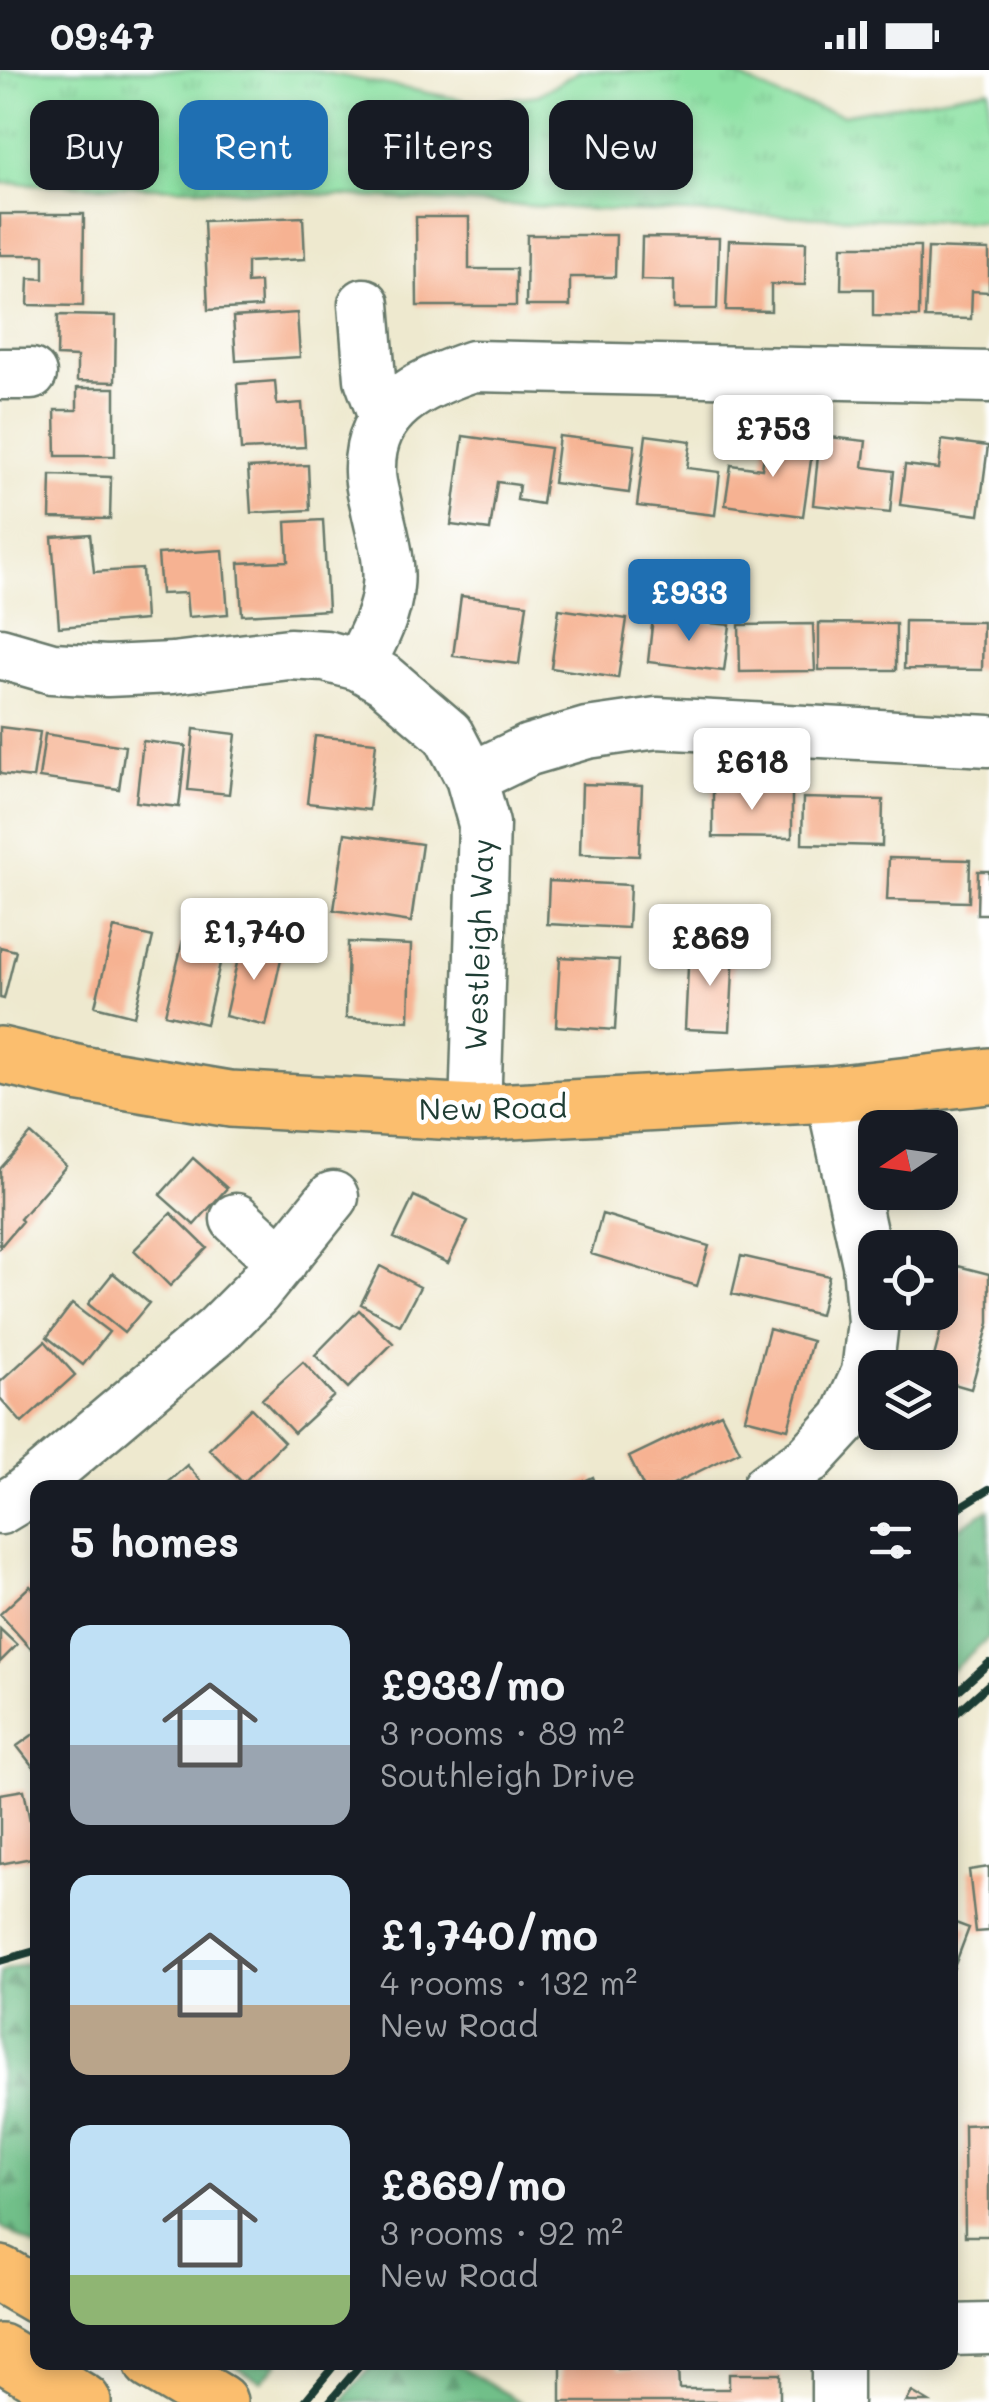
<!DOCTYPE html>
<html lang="en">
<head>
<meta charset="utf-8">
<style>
  body { margin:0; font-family:Mali,sans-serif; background:#242831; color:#f1f3f6; height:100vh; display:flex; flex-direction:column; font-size:38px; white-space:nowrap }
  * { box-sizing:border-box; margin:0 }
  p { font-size:32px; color:#9ea1a6 }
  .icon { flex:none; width:55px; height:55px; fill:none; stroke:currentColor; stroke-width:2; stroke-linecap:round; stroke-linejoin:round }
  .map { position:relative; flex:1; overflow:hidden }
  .details { position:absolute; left:30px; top:1410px; width:928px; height:890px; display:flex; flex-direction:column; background:#171b24; border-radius:20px; box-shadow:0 5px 15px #0003 }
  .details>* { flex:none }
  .banner { position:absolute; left:30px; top:30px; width:930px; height:90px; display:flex; gap:20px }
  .needle { width:65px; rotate:257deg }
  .fabs { position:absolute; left:858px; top:1040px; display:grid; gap:20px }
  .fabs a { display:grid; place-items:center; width:100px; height:100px; border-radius:20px; background:#171b24; box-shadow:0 5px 15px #0003; font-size:50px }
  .price { position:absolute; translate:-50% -85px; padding:0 22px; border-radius:10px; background:#fff; color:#222; font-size:32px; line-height:65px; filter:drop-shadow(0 2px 5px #0008) }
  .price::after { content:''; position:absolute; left:50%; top:60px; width:30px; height:22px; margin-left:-15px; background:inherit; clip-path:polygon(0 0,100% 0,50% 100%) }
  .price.selected { background:#1f6fb2; color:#fff }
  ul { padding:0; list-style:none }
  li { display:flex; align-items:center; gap:30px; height:250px; padding:0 40px }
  li span { display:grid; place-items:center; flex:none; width:280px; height:200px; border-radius:20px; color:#555 }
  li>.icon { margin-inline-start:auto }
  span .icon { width:120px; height:120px; fill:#fffc; stroke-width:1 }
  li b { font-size:42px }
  h2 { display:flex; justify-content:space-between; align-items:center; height:120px; padding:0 40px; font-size:42px }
  .chip { padding:0 35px; border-radius:20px; background:#171b24; box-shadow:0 5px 15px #0003; font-size:35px; line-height:90px }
  .chip.selected { background:#1f6fb2; color:#fff }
  .status { display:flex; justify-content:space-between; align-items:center; height:70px; padding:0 50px; background:#171b24; direction:ltr }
  .status svg { height:28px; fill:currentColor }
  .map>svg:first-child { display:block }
</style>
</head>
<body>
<div class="status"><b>09:47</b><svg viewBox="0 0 49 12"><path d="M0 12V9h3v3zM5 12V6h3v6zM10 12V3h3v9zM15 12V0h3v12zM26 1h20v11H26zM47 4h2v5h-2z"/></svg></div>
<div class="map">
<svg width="989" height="2332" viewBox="0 0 989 2332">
  <defs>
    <pattern id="grass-tufts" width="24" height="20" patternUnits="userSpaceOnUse" patternTransform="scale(2.5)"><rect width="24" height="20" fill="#8ce1a3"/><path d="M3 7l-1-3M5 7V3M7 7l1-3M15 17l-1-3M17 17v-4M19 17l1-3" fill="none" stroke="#78c28d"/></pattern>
    <pattern id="forest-firs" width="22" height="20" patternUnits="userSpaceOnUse" patternTransform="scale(2.5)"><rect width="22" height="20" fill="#71bf89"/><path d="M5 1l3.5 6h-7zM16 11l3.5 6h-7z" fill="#5c9c71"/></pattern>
  </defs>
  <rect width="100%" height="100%" fill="#fff"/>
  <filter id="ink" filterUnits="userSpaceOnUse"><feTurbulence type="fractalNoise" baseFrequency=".01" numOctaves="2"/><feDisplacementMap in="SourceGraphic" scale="20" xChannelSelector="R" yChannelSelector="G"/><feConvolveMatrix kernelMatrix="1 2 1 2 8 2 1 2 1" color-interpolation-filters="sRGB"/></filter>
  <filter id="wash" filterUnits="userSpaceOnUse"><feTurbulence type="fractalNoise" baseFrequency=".0048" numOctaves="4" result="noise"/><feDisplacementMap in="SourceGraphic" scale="40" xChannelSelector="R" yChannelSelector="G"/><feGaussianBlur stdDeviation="2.25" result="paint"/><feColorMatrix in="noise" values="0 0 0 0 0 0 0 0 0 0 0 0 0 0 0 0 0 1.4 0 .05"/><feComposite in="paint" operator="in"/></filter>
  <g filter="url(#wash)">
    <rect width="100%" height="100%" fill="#eee9cf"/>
    <path fill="url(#grass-tufts)" stroke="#568f6c" stroke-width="2.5" d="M0 0H311L479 33 538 25 581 0 643 2 725 0 783 28 843 45 989 19V152L624 141 195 118 0 113Z"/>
    <path fill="url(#forest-firs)" stroke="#487e5e" stroke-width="2.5" d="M989 1439V1567L950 1602V1463Z
      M37 1890H38L37 2178 0 2156V1902Z
      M375 2292 453 2293 520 2332H342Z
      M229 2293 278 2292V2293L261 2311Z"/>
    <g id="blocks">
      <path fill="#f6b292" d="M0 144H84L83 236 28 235 29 208 44 209V185H0Z
        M303 147 305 189 247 192V213L260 212 261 237 208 240 204 151Z
        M416 147H469V199H516V236H417Z
        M527 165H616L615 207H570V236H526Z
        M642 167 719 168 717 239H674V211L641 210Z
        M729 170 806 172 805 215 771 214V241L726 240Z
        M842 176H920L919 247 873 246V219H841Z
        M928 178 989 180V222L972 221 971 249 925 248Z
        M297 243 300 287 236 291 233 247Z
        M58 245 116 246 115 312 77 311V287L57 286Z
        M275 311 277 335 302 333 305 377 241 380 237 314Z
        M77 318H115V386H56L55 340H77Z
        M646 365 691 371 687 398 720 402 715 445 637 436Z
        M463 366 550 378 542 434 517 430 519 415 497 412 490 460 451 455Z
        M559 366 635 375 629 423 553 413Z
        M820 366 866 371 863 397 894 401 890 443 813 435Z
        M766 370 813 376 803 446 725 435 731 395 762 399Z
        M942 370 988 376 979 445 900 435 905 395 939 399Z
        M308 395 310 440 251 443 248 398Z
        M51 405 111 407 110 449 50 448Z
        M323 450 328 540 242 545 239 493 288 491 286 452Z
        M90 464 94 502 142 499 145 550 59 557 52 467Z
        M223 480 228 544 188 547 186 523 161 524 158 484Z
        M461 526 527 534 519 594 453 586Z
        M559 539 627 549 618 608 551 598Z
        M653 547 730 555 724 601 648 592Z
        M905 551 983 552 982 600 904 599Z
        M819 553 896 554V600H819Z
        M813 554 815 601 740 602 739 555Z
        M0 657 40 662 33 708 0 704Z
        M194 659 236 664 229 724 188 720Z
        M45 664 125 676 119 719 39 708Z
        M315 666 376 672 369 740 307 733Z
        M143 671 186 676 179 737 136 732Z
        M582 714 642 716 639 786 580 784Z
        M713 718 792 720V768L713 767Z
        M803 728 883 730 882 776 802 774Z
        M345 763 422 774 411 852 334 840Z
        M889 788 970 790 969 832 887 830Z
        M978 801H989V844H977Z
        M549 811 630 815 628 858 547 854Z
        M114 858 153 867 134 946 95 936Z
        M185 862 225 872 206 954 165 944Z
        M242 871 283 880 266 956 225 946Z
        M348 872 411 875 409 951 346 948Z
        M0 877 16 881 4 929 0 928Z
        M689 877 734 879 730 961 685 959Z
        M560 887 619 890 615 960 556 956Z
        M31 1064 66 1096 20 1149 22 1151 0 1177V1099Z
        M193 1088 227 1118 194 1155 160 1125Z
        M414 1126 468 1151 448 1193 394 1168Z
        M171 1143 207 1178 170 1216 134 1180Z
        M602 1144 709 1176 697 1216 591 1184Z
        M741 1186 829 1206 820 1245 732 1224Z
        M380 1196 420 1217 400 1255 361 1234Z
        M958 1196 989 1204V1253L971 1319 940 1310V1298H931Z
        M113 1203 149 1233 124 1263 88 1234Z
        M72 1234 109 1262 83 1295 47 1267Z
        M359 1240 393 1273 348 1318 315 1285Z
        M769 1259 812 1271 788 1359 745 1348Z
        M45 1271 75 1305 22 1353 0 1328V1312Z
        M303 1292 334 1326 294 1363 262 1329Z
        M251 1338 284 1372 243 1413 209 1379Z
        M721 1343 740 1381 665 1418H644L629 1387Z
        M187 1395 207 1418H161Z
        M593 1407 597 1418H570Z
        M30 1516 38 1524V1571L30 1578 0 1544Z
        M0 1559 17 1575 0 1592Z
        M38 1661V1703L17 1676Z
        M24 1720 37 1787 0 1794V1724Z
        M989 1797V1861L976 1862 969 1800Z
        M950 1851 969 1858 950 1908Z
        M989 2054V2166H965L964 2055Z
        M561 2292H618V2299L678 2298 679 2319H729V2304H780V2332H561Z
        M912 2322 929 2332H906Z"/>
    </g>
  </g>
  <g filter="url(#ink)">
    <use href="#blocks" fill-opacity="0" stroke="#67796a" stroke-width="2.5"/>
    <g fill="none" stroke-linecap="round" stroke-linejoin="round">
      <defs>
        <path id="minor" d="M364 234 370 309 384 347
          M0 304H31
          M0 583 52 598 107 601 173 598 289 584 325 586 359 595 385 610 448 664 471 708 484 754 475 1043
          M359 595C372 570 386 545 388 516 391 492 382 463 377 440 375 428 370 415 370 402 368 337 420 314 473 296L989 307
          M471 708 529 680 587 663 657 653 989 671
          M236 1149 282 1191
          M767 1418 809 1389 846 1349 867 1303 873 1252 868 1194 831 1024
          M0 1439 20 1427 218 1260 256 1222 333 1127
          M950 2260 989 2259
          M837 2292V2332"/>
        <path id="major" d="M0 985 81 1004 230 1029 475 1043 831 1024 989 1006"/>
        <path id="highway" d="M0 2204 38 2226
          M0 2282 83 2332
          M152 2292 219 2332"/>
      </defs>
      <use href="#minor" stroke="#67796a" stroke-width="55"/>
      <use href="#major" stroke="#67796a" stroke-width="60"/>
      <use href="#highway" stroke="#67796a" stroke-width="60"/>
      <use href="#minor" stroke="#fff" stroke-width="50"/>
      <use href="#major" stroke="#fbbe6e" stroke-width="55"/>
      <use href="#highway" stroke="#fbbe6e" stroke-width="55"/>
      <path stroke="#1f3d34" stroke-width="8" d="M950 1443 989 1419
        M950 1628 989 1593
        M950 1649 989 1614
        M0 1891 38 1880
        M304 2332 337 2292
        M329 2332 363 2292"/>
    </g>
  </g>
  <g text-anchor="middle" stroke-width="9" stroke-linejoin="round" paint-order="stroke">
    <g font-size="30" fill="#1f3d34" stroke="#fff">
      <text transform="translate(480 875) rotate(-88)" y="10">Westleigh Way</text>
      <text transform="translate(493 1039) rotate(-1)" y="10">New Road</text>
    </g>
  </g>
</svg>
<div class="fabs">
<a><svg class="needle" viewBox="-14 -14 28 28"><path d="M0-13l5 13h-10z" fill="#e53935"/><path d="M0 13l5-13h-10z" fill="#9ea1a6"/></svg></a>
<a><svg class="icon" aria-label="locate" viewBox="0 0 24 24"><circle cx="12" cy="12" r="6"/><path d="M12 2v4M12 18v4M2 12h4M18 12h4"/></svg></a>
<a><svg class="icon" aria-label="layers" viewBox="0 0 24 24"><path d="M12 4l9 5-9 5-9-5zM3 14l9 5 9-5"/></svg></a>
</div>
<b class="price" style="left:773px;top:410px">£753</b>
<b class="price selected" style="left:689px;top:574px">£933</b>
<b class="price" style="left:752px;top:743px">£618</b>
<b class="price" style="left:254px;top:913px">£1,740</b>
<b class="price" style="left:710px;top:919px">£869</b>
<div class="banner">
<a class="chip">Buy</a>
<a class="chip selected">Rent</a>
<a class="chip">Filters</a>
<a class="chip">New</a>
</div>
<section class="details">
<h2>5 homes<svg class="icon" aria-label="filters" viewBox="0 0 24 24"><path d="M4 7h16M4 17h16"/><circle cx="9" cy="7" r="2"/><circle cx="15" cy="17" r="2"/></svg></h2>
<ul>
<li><span style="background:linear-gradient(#bfe0f5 60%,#9aa5b1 0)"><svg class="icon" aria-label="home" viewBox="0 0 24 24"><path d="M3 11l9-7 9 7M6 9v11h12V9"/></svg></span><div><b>£933/mo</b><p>3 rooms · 89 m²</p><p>Southleigh Drive</p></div></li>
<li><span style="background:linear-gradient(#bfe0f5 65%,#b9a48a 0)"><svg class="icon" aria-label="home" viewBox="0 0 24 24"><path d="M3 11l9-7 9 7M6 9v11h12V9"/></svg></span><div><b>£1,740/mo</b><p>4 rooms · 132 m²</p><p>New Road</p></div></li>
<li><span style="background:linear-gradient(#bfe0f5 75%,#8fb573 0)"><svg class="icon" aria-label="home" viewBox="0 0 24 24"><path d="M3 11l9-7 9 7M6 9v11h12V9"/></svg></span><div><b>£869/mo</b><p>3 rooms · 92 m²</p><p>New Road</p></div></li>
</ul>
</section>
</div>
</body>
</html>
